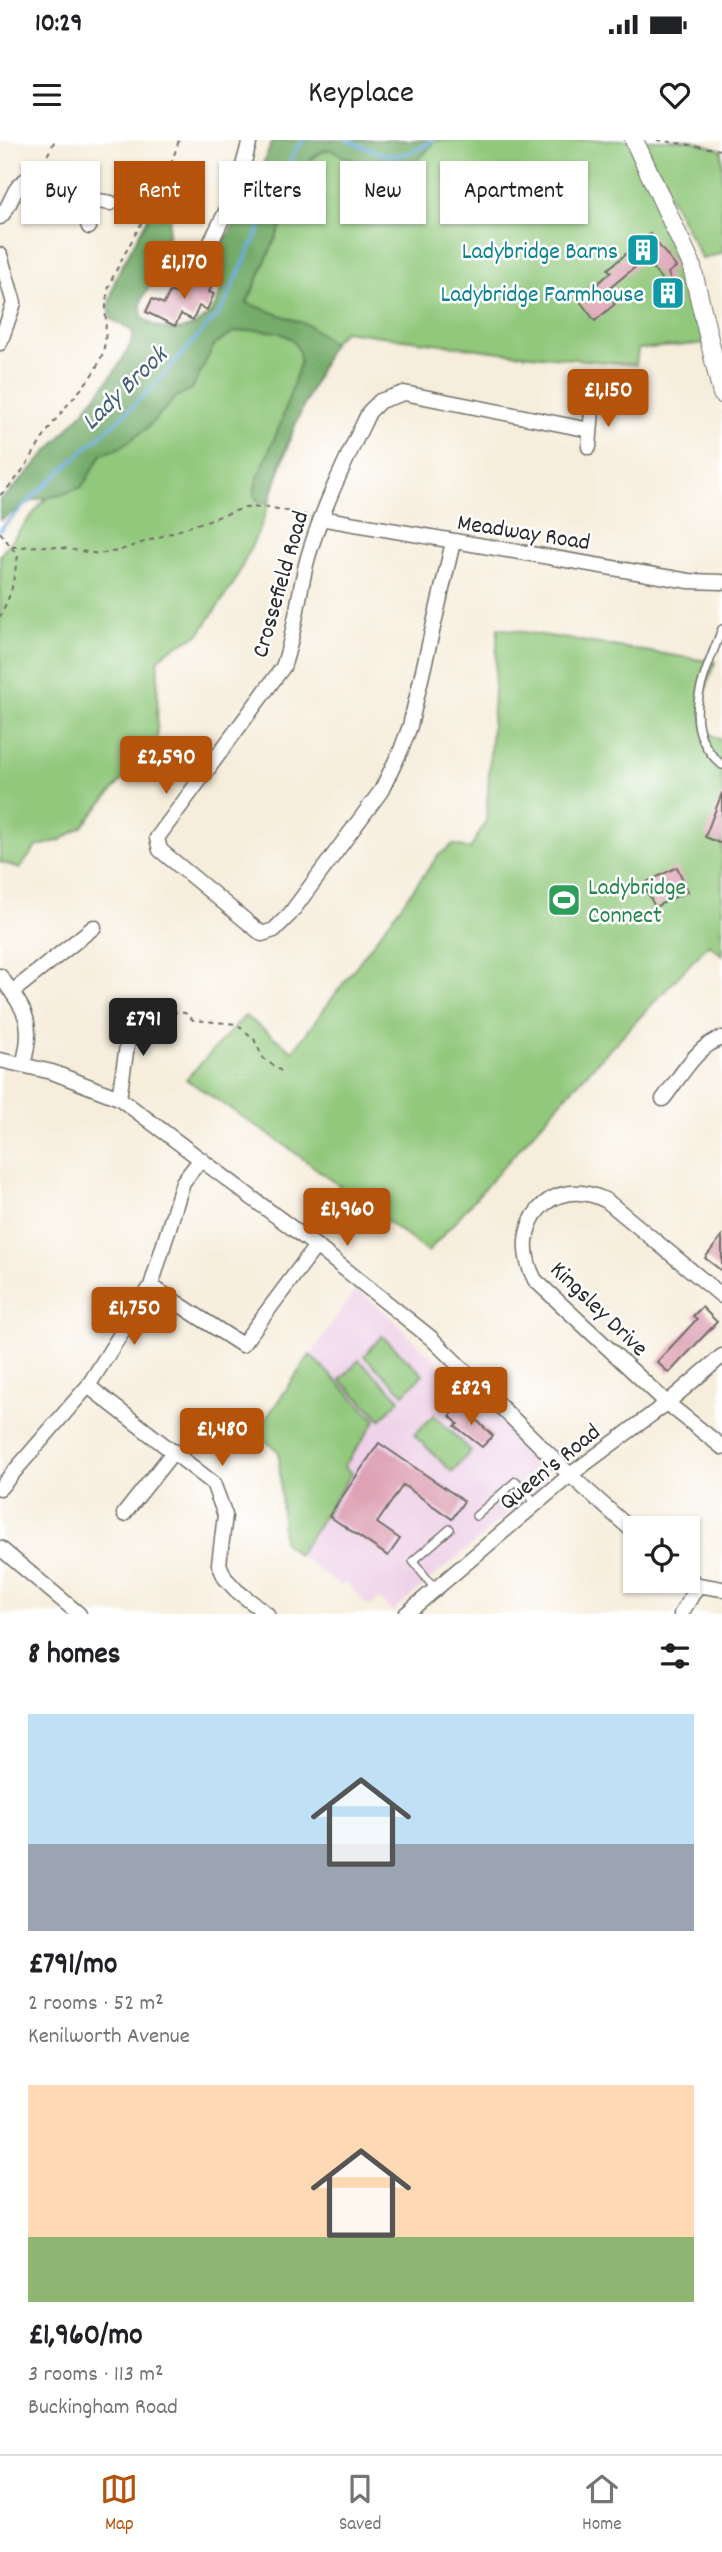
<!DOCTYPE html>
<html lang="en">
<head>
<meta charset="utf-8">
<style>
  body { margin:0; font-family:Dekko,sans-serif; background:#f2f2f2; color:#202124; height:100vh; display:flex; flex-direction:column; font-size:26px; white-space:nowrap }
  * { box-sizing:border-box; margin:0 }
  p { font-size:23px; color:#757577 }
  .icon { flex:none; width:38px; height:38px; fill:none; stroke:currentColor; stroke-width:2; stroke-linecap:round; stroke-linejoin:round }
  .map { position:relative; height:1474px; overflow:hidden }
  .side { display:flex; flex-direction:column; background:#fff; flex:1 }
  .side>* { flex:none }
  .guide { position:absolute; left:21px; top:21px; width:681px; height:63px; display:flex; gap:14px }
  .buttons { position:absolute; left:623px; top:1376px; display:grid; gap:14px }
  .buttons a { display:grid; place-items:center; width:77px; height:77px; border-radius:0px; background:#fff; box-shadow:0 2px 5px #0004; font-size:35px }
  .price { position:absolute; translate:-50% -60px; padding:0 16px; border-radius:7px; background:#b45309; color:#fff; font-size:23px; line-height:46px; filter:drop-shadow(0 2px 4px #0008) }
  .price::after { content:''; position:absolute; left:50%; top:42px; width:21px; height:16px; margin-left:-10px; background:inherit; clip-path:polygon(0 0,100% 0,50% 100%) }
  .price.active { background:#222; color:#fff }
  ul { padding:0; list-style:none }
  li { display:grid; align-content:center; gap:14px; height:371px; padding:0 28px }
  li span { display:grid; place-items:center; height:217px; border-radius:0px; color:#555 }
  li>.icon { margin-inline-start:auto }
  span .icon { width:126px; height:126px; fill:#fffc; stroke-width:1 }
  li b { font-size:30px }
  h2 { display:flex; justify-content:space-between; align-items:center; height:84px; padding:0 28px; font-size:30px }
  .tag { padding:0 24px; border-radius:0px; background:#fff; box-shadow:0 2px 5px #0004; font-size:24px; line-height:63px }
  .tag.active { background:#b45309; color:#fff }
  .status { display:flex; justify-content:space-between; align-items:center; height:49px; padding:0 35px; background:#fff; direction:ltr }
  .status svg { height:19px; fill:currentColor }
  header { display:flex; justify-content:space-between; align-items:center; height:91px; padding:0 28px; background:#fff; font-size:32px; font-weight:600 }
  .dock { display:flex; justify-content:space-around; align-items:center; height:98px; border-top:2px solid #e0e0e0; background:#fff; font-size:19px; color:#757577 }
  .dock a { display:grid; justify-items:center; gap:4px }
  .dock .active { color:#b45309 }
  .map>svg:first-child { display:block }
</style>
</head>
<body>
<div class="status"><b>10:29</b><svg viewBox="0 0 49 12"><path d="M0 12V9h3v3zM5 12V6h3v6zM10 12V3h3v9zM15 12V0h3v12zM26 1h20v11H26zM47 4h2v5h-2z"/></svg></div>
<header><svg class="icon" aria-label="menu" viewBox="0 0 24 24"><path d="M4 6h16M4 12h16M4 18h16"/></svg>Keyplace<svg class="icon" aria-label="heart" viewBox="0 0 24 24"><path d="M12 20l-8-8c-3-5 5-10 8-4 3-6 11-1 8 4z"/></svg></header>
<div class="map">
<svg width="722" height="1474" viewBox="0 0 722 1474">
  <rect width="100%" height="100%" fill="#fff"/>
  <filter id="ink" filterUnits="userSpaceOnUse"><feTurbulence type="fractalNoise" baseFrequency=".0143" numOctaves="2"/><feDisplacementMap in="SourceGraphic" scale="14" xChannelSelector="R" yChannelSelector="G"/><feConvolveMatrix kernelMatrix="1 2 1 2 8 2 1 2 1" color-interpolation-filters="sRGB"/></filter>
  <filter id="wash" filterUnits="userSpaceOnUse"><feTurbulence type="fractalNoise" baseFrequency=".00686" numOctaves="4" result="noise"/><feDisplacementMap in="SourceGraphic" scale="28" xChannelSelector="R" yChannelSelector="G"/><feGaussianBlur stdDeviation="1.57" result="paint"/><feColorMatrix in="noise" values="0 0 0 0 0 0 0 0 0 0 0 0 0 0 0 0 0 1.4 0 .05"/><feComposite in="paint" operator="in"/></filter>
  <g filter="url(#wash)">
    <rect width="100%" height="100%" fill="#f6eddb"/>
    <path fill="#eed0e8" d="M356 1149 379 1167 538 1317 546 1331 545 1340 539 1348 392 1472 379 1458 369 1467 346 1443 340 1446 283 1402 279 1312 256 1293Z"/>
    <path fill="#91c87b" stroke="#5e7a53" stroke-width="2" d="M433 0H634L674 84 710 203 638 209 636 225 500 212 344 191 332 203 299 273 261 386 234 443 199 494 169 510 158 520 157 598 83 686 61 700 36 707 20 728 0 722V415L41 364 97 307 215 175 296 9Z
      M641 0H691L722 10V113L702 119Z
      M498 488 715 522C707 547 687 587 722 600V815L709 804 572 949 428 1112 286 1006 186 939 245 876 293 911 438 716 453 704 470 709 486 681Z
      M382 1196 423 1234 404 1254 364 1216Z
      M310 1215 376 1280 344 1327 352 1333 298 1415 283 1402 279 1312 256 1293Z
      M359 1220 400 1259 381 1279 340 1240Z
      M434 1275 471 1311 452 1332 414 1295Z"/>
    <path fill="#74ac6b" stroke="#506c4b" stroke-width="2" d="M273 0H434C414 36 382 33 346 18 342 16 336 11 331 10 324 9 317 15 311 19L247 163 308 185 332 203 287 303 269 363H260L254 356 256 342 280 285 300 223 299 211 292 199 278 192 256 190 234 192 214 205 192 249 176 257 146 289 121 307 102 314 82 347 61 355 34 360 0 380V359L9 353C34 326 136 222 133 191L111 179 109 164 116 137 162 52 172 55 173 63C168 84 168 112 160 132 154 144 139 155 141 169 141 178 146 181 154 185 195 205 240 158 211 122L246 65Z"/>
    <g fill="none" stroke-linecap="round" stroke-linejoin="round">
      <path stroke="#6aacde" stroke-width="3.5" d="M347 0C385 15 397 25 433 0
        M0 390C44 343 95 303 142 257 171 230 194 198 222 170L296 9 305 0"/>
    </g>
    <g id="blocks">
      <path fill="#dea3b5" d="M650 94 676 127 668 133 680 164 667 170 657 149 666 145 645 119 605 152 615 164 595 181 579 160 611 132 608 129Z
        M193 134 213 143 209 152 214 154 207 170 199 166 193 180 181 174 175 186 146 172 152 159 164 164 170 151 179 155 186 140 190 142Z
        M722 653V704L705 697Z
        M677 727 688 751 655 767 643 744Z
        M722 1096V1131L705 1118Z
        M702 1167 717 1182 669 1233 657 1222 697 1179 693 1176Z
        M461 1265 493 1296 482 1307 455 1286 458 1284 450 1276Z
        M379 1303 464 1361 452 1379 403 1345 377 1383 400 1399 388 1416 329 1376Z"/>
    </g>
  </g>
  <g filter="url(#ink)">
    <use href="#blocks" fill-opacity="0" stroke="#726f69" stroke-width="2"/>
    <g fill="none" stroke-linecap="round" stroke-linejoin="round">
      <defs>
        <path id="service" d="M722 489C705 535 676 586 722 625
          M476 1376 516 1341 536 1363
          M435 1449 413 1421 450 1389"/>
        <path id="minor" d="M82 66 98 61 111 63
          M0 77C11 67 12 49 24 41 40 29 67 41 77 56 83 65 85 77 89 87
          M0 115 14 163 0 203
          M201 122 236 51 250 0
          M589 307 592 270
          M320 378 689 441 722 442
          M453 402 410 586 401 610 381 651 290 774 274 790 262 794 160 710 157 698 283 527C296 491 298 453 308 417 323 366 346 320 369 272L380 261 404 253 590 290
          M0 836C26 871 35 882 23 925
          M12 852 94 787
          M0 920 52 932 119 958 316 1106 431 1198 570 1335 635 1393
          M119 958 131 880 143 869 160 871
          M663 959C679 939 697 905 722 898
          M151 1146 242 1205 316 1106
          M722 1156 607 1061C550 1032 506 1086 535 1140L667 1263 722 1307
          M88 1246 213 1343 225 1375 219 1424 225 1438 237 1451 267 1474
          M0 1348 88 1246 151 1146 183 1042 201 1019
          M124 1374 174 1311
          M0 1408 79 1474
          M688 1438 698 1445 722 1449
          M406 1474 570 1335 667 1263 722 1216
          M681 1474 698 1445"/>
        <path id="tertiary" d="M634 0 691 123 722 254"/>
      </defs>
      <use href="#service" stroke="#726f69" stroke-width="10"/>
      <use href="#minor" stroke="#726f69" stroke-width="17"/>
      <use href="#tertiary" stroke="#726f69" stroke-width="20"/>
      <path stroke="#726f69" stroke-width="2" stroke-dasharray="5 5" stroke-linecap="butt" d="M657 0 722 10
        M43 24 55 0
        M167 40 200 34
        M0 355C26 333 37 304 57 278 71 259 92 240 101 218 111 192 100 165 112 139 134 92 164 51 179 0
        M0 392 18 416 11 452 0 477
        M12 407 49 406 99 414 118 411 244 368 268 367 306 375
        M172 872 185 873 193 880 237 884 254 899 263 918 281 931"/>
      <use href="#service" stroke="#fff" stroke-width="7"/>
      <use href="#minor" stroke="#fff" stroke-width="14"/>
      <use href="#tertiary" stroke="#fff" stroke-width="18"/>
    </g>
  </g>
  <defs>
    <symbol id="building-square" viewBox="-11 -11 22 22"><rect x="-9" y="-9" width="18" height="18" rx="4" fill="#0f9aa8" stroke="#fff"/><path d="M-4-6H4V6H1V3H-1V6H-4ZM-2.5-4.3h1.7v1.8h-1.7ZM.8-4.3h1.7v1.8H.8ZM-2.5-1h1.7V.8h-1.7ZM.8-1h1.7V.8H.8Z" fill="#fff"/></symbol>
    <symbol id="stadium-square" viewBox="-11 -11 22 22"><rect x="-9" y="-9" width="18" height="18" rx="4" fill="#2e9e5b" stroke="#fff"/><path d="M0-5a6.5 5 0 1 0 0 10a6.5 5 0 1 0 0-10ZM-3.5-1.8h7v3.6h-7Z" fill="#fff"/></symbol>
  </defs>
  <g fill-rule="evenodd">
    <use href="#building-square" x="624" y="91" width="38" height="38"/>
    <use href="#building-square" x="649" y="134" width="38" height="38"/>
    <use href="#stadium-square" x="545" y="741" width="38" height="38"/>
  </g>
  <g text-anchor="middle" stroke-width="5" stroke-linejoin="round" paint-order="stroke">
    <g font-size="24" fill="#0d838f" stroke="#fff" text-anchor="end">
      <text x="618" y="118">Ladybridge Barns</text>
      <text x="644" y="161">Ladybridge Farmhouse</text>
    </g>
    <g font-size="24" fill="#2b2b2b" stroke="#fff">
      <text transform="translate(524 391) rotate(9)" y="8">Meadway Road</text>
      <text transform="translate(279 444) rotate(-74)" y="8">Crossefield Road</text>
      <text transform="translate(600 1168) rotate(44)" y="8">Kingsley Drive</text>
      <text transform="translate(549 1326) rotate(-39)" y="8">Queen's Road</text>
    </g>
    <g font-size="24" fill="#27864d" stroke="#fff" text-anchor="start">
      <text x="588" y="754">Ladybridge<tspan x="588" dy="28">Connect</tspan></text>
    </g>
    <g font-size="26" font-style="italic" fill="#445f73" stroke="#fff">
      <text transform="translate(123 247) rotate(-44)" y="9">Lady Brook</text>
    </g>
  </g>
</svg>
<div class="buttons">
<a><svg class="icon" aria-label="locate" viewBox="0 0 24 24"><circle cx="12" cy="12" r="6"/><path d="M12 2v4M12 18v4M2 12h4M18 12h4"/></svg></a>
</div>
<b class="price" style="left:184px;top:161px">£1,170</b>
<b class="price" style="left:608px;top:289px">£1,150</b>
<b class="price" style="left:166px;top:656px">£2,590</b>
<b class="price active" style="left:143px;top:918px">£791</b>
<b class="price" style="left:347px;top:1108px">£1,960</b>
<b class="price" style="left:134px;top:1207px">£1,750</b>
<b class="price" style="left:471px;top:1287px">£829</b>
<b class="price" style="left:222px;top:1328px">£1,480</b>
<div class="guide">
<a class="tag">Buy</a>
<a class="tag active">Rent</a>
<a class="tag">Filters</a>
<a class="tag">New</a>
<a class="tag">Apartment</a>
</div>
</div>
<section class="side">
<h2>8 homes<svg class="icon" aria-label="filters" viewBox="0 0 24 24"><path d="M4 7h16M4 17h16"/><circle cx="9" cy="7" r="2"/><circle cx="15" cy="17" r="2"/></svg></h2>
<ul>
<li><span style="background:linear-gradient(#bfe0f5 60%,#9aa5b1 0)"><svg class="icon" aria-label="home" viewBox="0 0 24 24"><path d="M3 11l9-7 9 7M6 9v11h12V9"/></svg></span><div><b>£791/mo</b><p>2 rooms · 52 m²</p><p>Kenilworth Avenue</p></div></li>
<li><span style="background:linear-gradient(#ffd9b3 70%,#8fb573 0)"><svg class="icon" aria-label="home" viewBox="0 0 24 24"><path d="M3 11l9-7 9 7M6 9v11h12V9"/></svg></span><div><b>£1,960/mo</b><p>3 rooms · 113 m²</p><p>Buckingham Road</p></div></li>
</ul>
</section>
<nav class="dock">
<a class="active"><svg class="icon" aria-label="map" viewBox="0 0 24 24"><path d="M3 6l6-2 6 2 6-2v14l-6 2-6-2-6 2zM9 4v14M15 6v14"/></svg>Map</a>
<a><svg class="icon" aria-label="saved" viewBox="0 0 24 24"><path d="M7 4h10v16l-5-4-5 4z"/></svg>Saved</a>
<a><svg class="icon" aria-label="home" viewBox="0 0 24 24"><path d="M3 11l9-7 9 7M6 9v11h12V9"/></svg>Home</a>
</nav>
</body>
</html>
